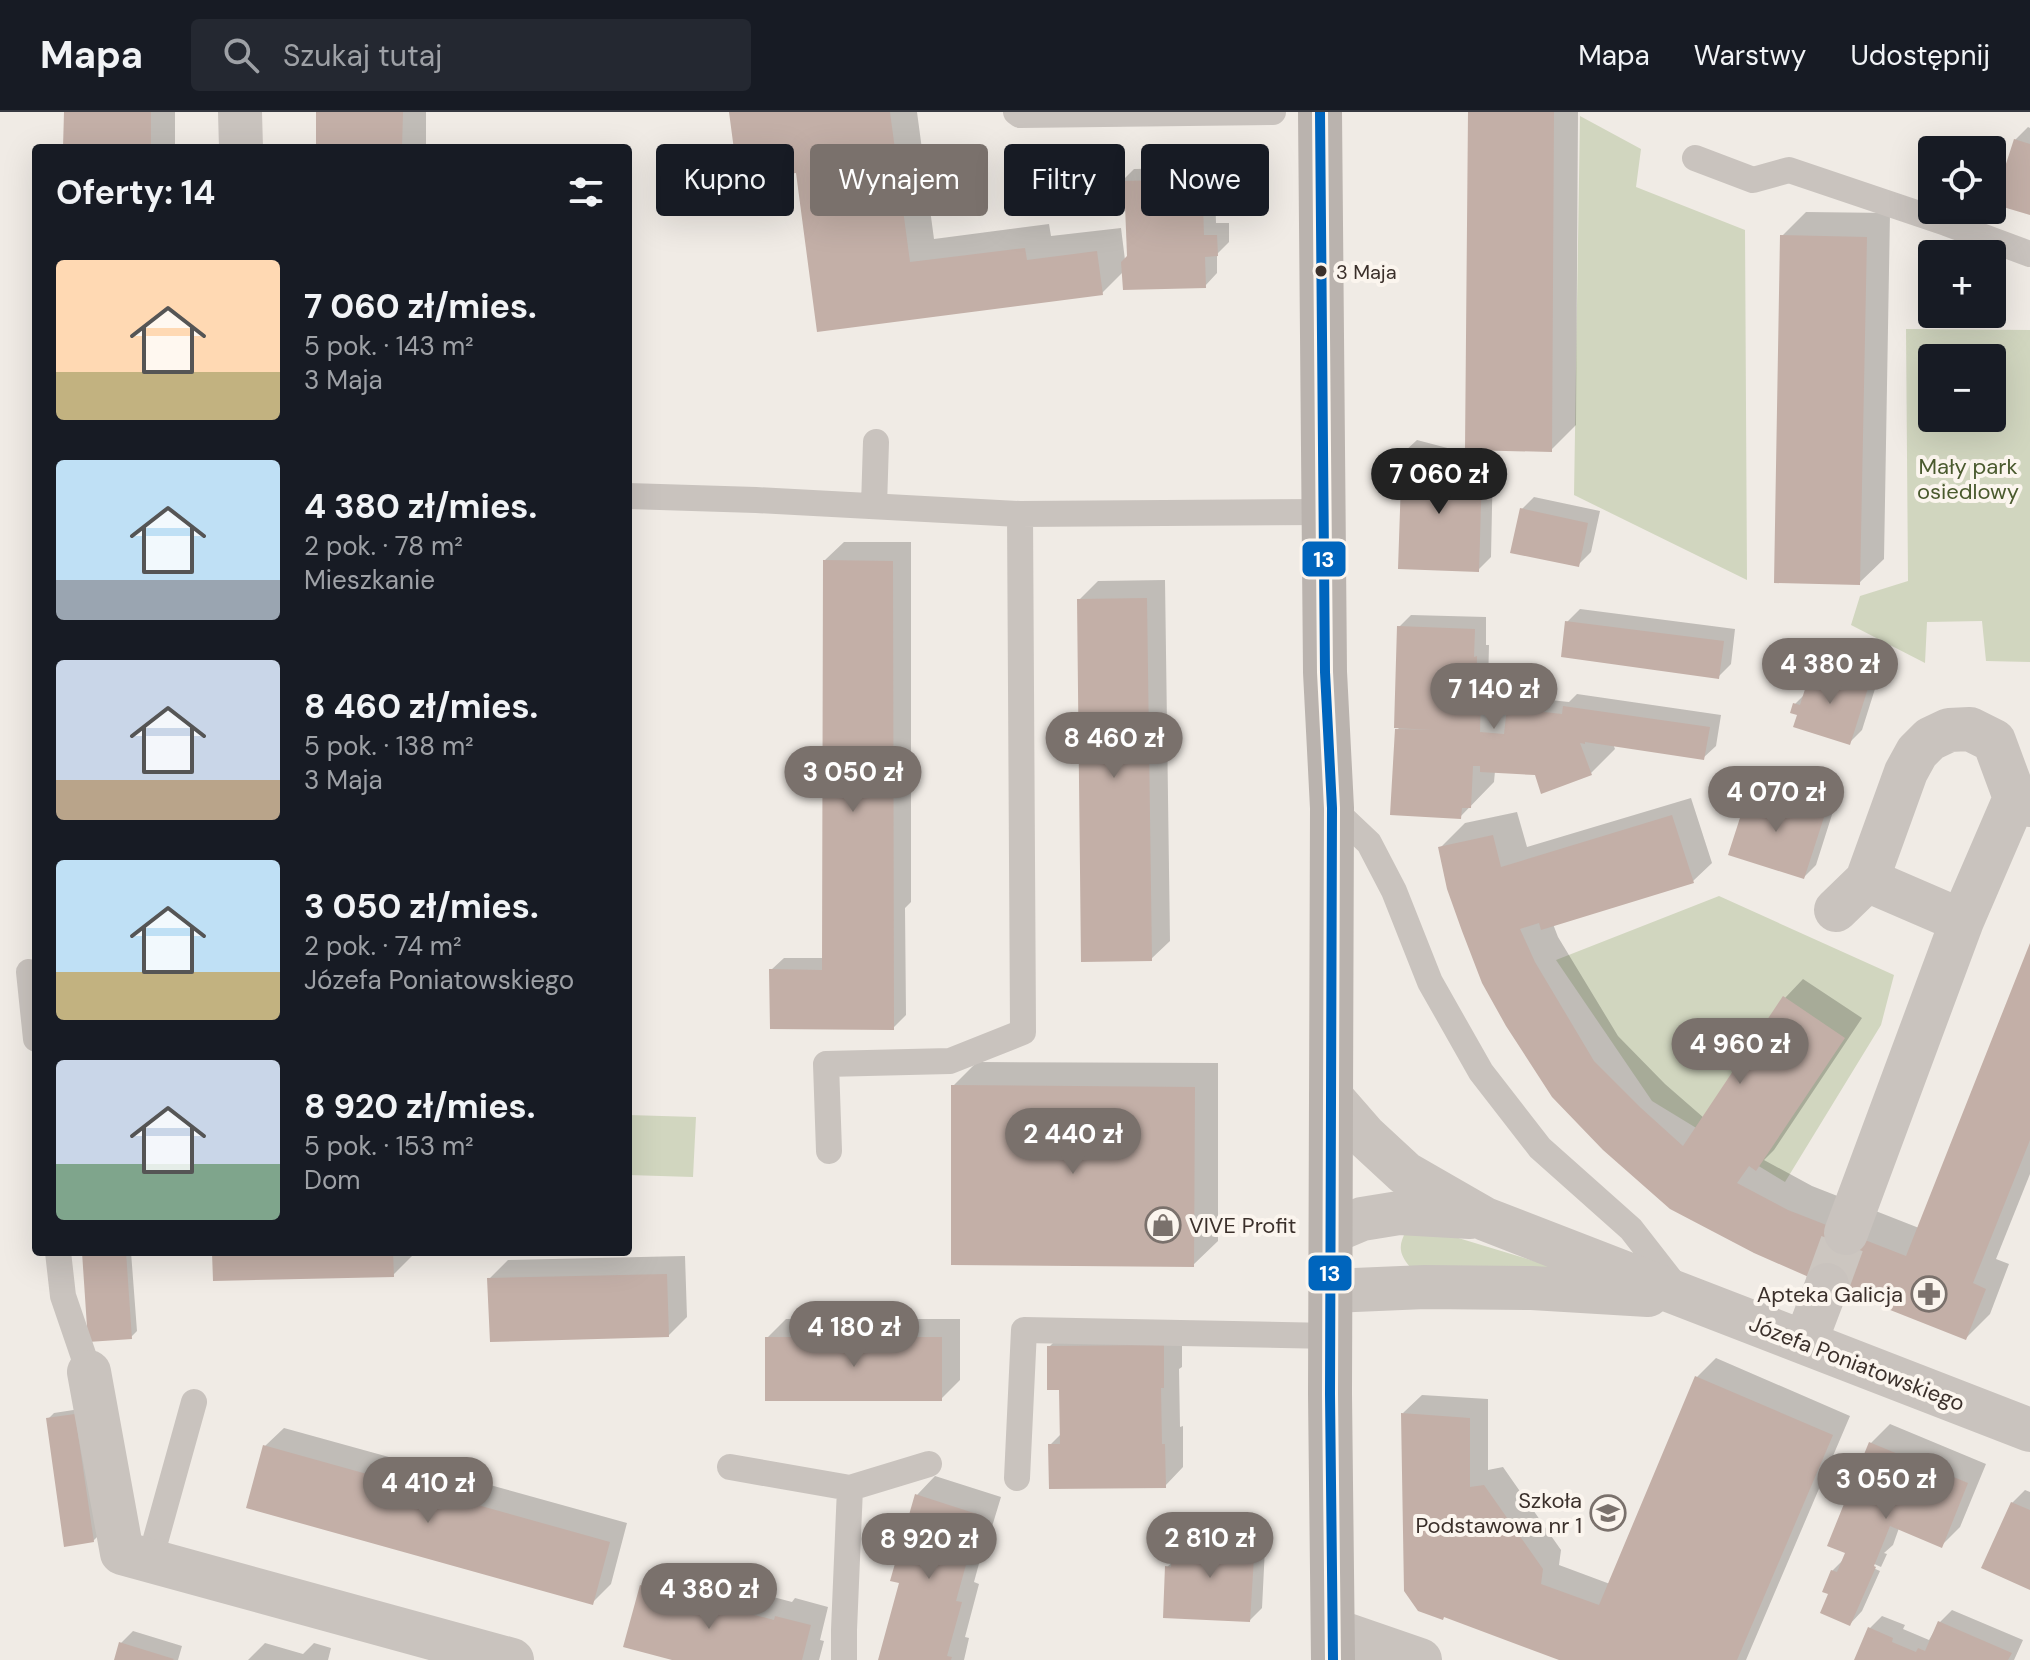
<!DOCTYPE html>
<html lang="pl">
<head>
<meta charset="utf-8">
<style>
  body { margin:0; font-family:"DM Sans",sans-serif; background:#242831; color:#f1f3f6; height:100vh; display:flex; flex-direction:column; font-size:30px; white-space:nowrap }
  * { box-sizing:border-box; margin:0 }
  p { font-size:26px; color:#9ea1a6 }
  .icon { flex:none; width:44px; height:44px; fill:none; stroke:currentColor; stroke-width:2; stroke-linecap:round; stroke-linejoin:round }
  .map { position:relative; flex:1; overflow:hidden }
  .details { position:absolute; left:32px; top:32px; width:600px; height:1112px; display:flex; flex-direction:column; background:#171b24; border-radius:8px; box-shadow:0 8px 32px #0002 }
  .details>* { flex:none }
  .hud { position:absolute; left:656px; top:32px; width:760px; height:72px; display:flex; gap:16px }
  .controls { position:absolute; left:1918px; top:24px; display:grid; gap:16px }
  .controls a { display:grid; place-items:center; width:88px; height:88px; border-radius:8px; background:#171b24; box-shadow:0 8px 32px #0002; font-size:40px }
  .price { position:absolute; translate:-50% -68px; padding:0 18px; border-radius:28px; background:#7a716c; color:#fff; font-size:26px; line-height:52px; filter:drop-shadow(0 2px 4px #0008) }
  .price::after { content:''; position:absolute; left:50%; top:48px; width:24px; height:18px; margin-left:-12px; background:inherit; clip-path:polygon(0 0,100% 0,50% 100%) }
  .price.active { background:#222; color:#fff }
  ul { padding:0; list-style:none }
  li { display:flex; align-items:center; gap:24px; height:200px; padding:0 24px }
  li span { display:grid; place-items:center; flex:none; width:224px; height:160px; border-radius:8px; color:#555 }
  li>.icon { margin-inline-start:auto }
  span .icon { width:96px; height:96px; fill:#fffc; stroke-width:1 }
  li b { font-size:34px }
  h2 { display:flex; justify-content:space-between; align-items:center; height:96px; padding:0 24px; font-size:34px }
  .pill { padding:0 28px; border-radius:8px; background:#171b24; box-shadow:0 8px 32px #0002; font-size:28px; line-height:72px }
  .pill.active { background:#7a716c; color:#fff }
  header { display:flex; align-items:center; gap:48px; box-sizing:border-box; height:112px; padding:0 40px; background:#171b24; border-bottom:2px solid #363941 }
  header strong { font-size:38px }
  nav { display:flex; gap:44px; margin-inline-start:auto; font-size:28px }
  .search { width:560px; height:72px; background:#242831; display:flex; align-items:center; gap:20px; box-sizing:border-box; padding:0 28px; border-radius:8px; color:#9ea1a6; font-size:30px }
  .map>svg:first-child { display:block }
</style>
</head>
<body>
<header>
<strong>Mapa</strong>
<div class="search"><svg class="icon" aria-label="search" viewBox="0 0 24 24"><circle cx="10" cy="10" r="6"/><path d="M15 15l6 6"/></svg>Szukaj tutaj</div>
<nav><a>Mapa</a><a>Warstwy</a><a>Udostępnij</a></nav>
</header>
<div class="map">
<svg width="2030" height="1548" viewBox="0 0 2030 1548">
  <rect width="100%" height="100%" fill="#f0ebe5"/>
  <path fill="#d1d6bf" fill-rule="evenodd" d="M1580 4 1641 37 1636 75 1745 118 1747 468 1574 383Z
    M1906 217 2030 218V550L1986 549 1982 509 1927 510 1925 551 1851 513 1860 484 1908 469ZM1932 246H1992V306H1932Z
    M1719 784 1894 863 1881 913 1785 1070 1652 989 1556 848Z
    M628 1003 696 1005 693 1065 628 1063Z
    M1422 1115 1554 1155 1553 1160 1410 1155C1399 1142 1398 1134 1406 1119Z"/>
  <path fill="#0003" d="M66 0H175V36H65Z
    M318 0H426V36H318Z
    M731 0H917L934 127 1049 112 1051 124 1121 116 1125 148 1129 144 1127 91 1121 70 1134 57 1185 56 1186 79H1194V81H1215L1216 111H1229V130L1217 142V161L1205 174 1124 159 1102 181 819 217 798 58Z
    M1470 0H1578L1576 313 1551 338Z
    M2028 15 2030 16V101L2015 28Z
    M1806 100 1890 101 1884 447 1859 471 1782 124Z
    M1417 328 1493 348 1491 445 1478 458 1404 340Z
    M1534 385 1600 399 1591 440 1578 453 1522 397Z
    M844 430H911V790L905 796 906 903 893 916 771 858 784 846H824L825 448Z
    M1165 468 1170 829 1151 847 1079 488 1098 469Z
    M1580 497 1735 517 1731 552 1718 565 1567 510Z
    M1411 503 1486 505V533H1489L1488 572 1493 573 1492 596 1509 597 1521 585 1569 590 1577 582 1721 603 1716 634 1703 646 1613 632 1615 637 1591 661 1536 662 1495 659 1494 670 1460 705 1397 618 1401 614 1399 515Z
    M1826 544 1880 561 1862 618 1849 631 1799 602 1795 592 1806 581 1814 556Z
    M1763 666 1836 690 1816 753 1804 765 1751 679Z
    M1691 686 1712 751 1693 769 1553 812 1558 825 1618 924 1665 972 1704 1006 1785 886 1803 867 1862 906 1774 1038 1764 1048 1812 1074 1919 1116 2030 836V1062L1996 1147 2009 1152 1990 1202 1966 1226 1714 1119 1440 736 1465 711 1517 700 1527 735Z
    M977 950 1218 951V1129L1193 1153 953 974Z
    M84 1140H131L137 1219 131 1225Z
    M214 1140H411L412 1144 393 1163Z
    M685 1144 687 1205 669 1223 489 1167 508 1148Z
    M786 1207H960V1268L941 1287 767 1226Z
    M1182 1215V1255L1179 1257 1180 1315 1183 1314V1355L1165 1374 1050 1333 1062 1321 1061 1276 1049 1235 1068 1216Z
    M1716 1246 1850 1304 1746 1548H1564L1403 1301 1422 1283 1488 1287V1358L1503 1355 1561 1438 1559 1453 1610 1472 1697 1265Z
    M80 1297 99 1423 93 1429 48 1307 54 1301Z
    M1890 1312 1986 1352 1960 1415 1941 1434 1899 1416 1893 1433 1884 1441 1887 1442 1881 1455 1850 1441V1446L1880 1459 1862 1499 1850 1512 1831 1481 1832 1459 1845 1446 1871 1331Z
    M284 1316 627 1411 611 1472 592 1491 265 1334Z
    M935 1364 1001 1385 991 1418 987 1422 974 1470 979 1472 965 1525 969 1526 964 1548H880L902 1470 917 1383Z
    M2025 1378 2030 1380V1476L2012 1391Z
    M1187 1412 1266 1416 1262 1496 1250 1508 1167 1455 1174 1449 1175 1425Z
    M661 1455 792 1490 795 1486 828 1495 820 1528 824 1529 819 1548H680L642 1474Z
    M1952 1498 2023 1528 2014 1548H1857L1870 1516 1882 1504 1905 1513 1903 1517 1929 1528 1939 1511Z
    M133 1519 182 1534 178 1548H116L121 1531Z
    M265 1531 303 1542 314 1531 331 1536 328 1548H248Z"/>
  <path fill="#c3afa7" d="M64 0H151V36H63Z
    M316 0H403L402 36H316Z
    M729 0H890L910 150 1025 136 1027 148 1097 139 1103 183 817 220 796 61 738 68Z
    M1468 0H1554L1552 340 1465 338Z
    M2014 27 2030 32V103L1993 92Z
    M1173 68 1174 91H1182V93H1203L1204 123H1217L1218 144 1205 145 1206 176 1123 178 1121 150 1127 144 1125 93H1120L1119 69Z
    M1780 123 1867 125 1860 473 1774 471Z
    M1402 339 1482 360 1479 460 1398 457Z
    M1520 396 1588 411 1579 455 1510 441Z
    M823 448 893 449 894 918 770 917 769 857 822 858Z
    M1147 486 1152 849 1081 850 1077 487Z
    M1565 509 1724 529 1719 567 1561 545Z
    M1397 514 1475 517 1474 545 1477 544 1476 584 1481 585 1480 620 1504 622 1507 596 1562 602 1563 594 1710 615 1704 648 1585 630V632L1580 631 1592 663 1541 682 1535 663 1480 660V654H1473L1471 696H1462L1461 707 1390 703 1395 617 1434 618 1394 616Z
    M1812 555 1869 573 1850 633 1793 615 1797 603 1790 601 1793 591 1800 593Z
    M1749 678 1825 702 1804 767 1728 743Z
    M1672 703 1694 771 1541 818 1539 811 1520 817 1535 850 1594 949 1641 996 1683 1034 1783 884 1845 926 1756 1059 1749 1054 1737 1071 1788 1098 1906 1144 2030 831V1028L1973 1171 1986 1177 1966 1228 1827 1173 1754 1141 1670 1097 1603 1038 1552 985 1506 914 1482 871 1462 819 1447 777 1438 735 1493 723 1501 755Z
    M951 973 1195 975 1194 1155 951 1153Z
    M82 1140H126L132 1227 88 1230Z
    M212 1140H393L394 1165 213 1169Z
    M667 1162 669 1225 490 1230 487 1166Z
    M765 1225H942V1289H765Z
    M1164 1233V1276H1161L1162 1332H1165L1166 1376 1049 1377 1048 1332H1060L1059 1278H1047V1234Z
    M1695 1264 1833 1323 1737 1548H1559L1444 1505 1443 1508 1418 1499 1404 1479 1401 1301 1470 1306V1375L1484 1373 1543 1457 1541 1472 1599 1493Z
    M75 1302 94 1430 64 1435 46 1306Z
    M1869 1330 1968 1371 1942 1436 1890 1414 1874 1454 1876 1455 1850 1514 1820 1501 1828 1482 1822 1480 1831 1458 1837 1460 1845 1441 1827 1434Z
    M263 1333 610 1430 593 1493 246 1396Z
    M915 1382 983 1404 973 1439 970 1438 956 1489 962 1490 947 1544 952 1545 951 1548H878L899 1471 890 1469Z
    M2011 1390 2030 1398V1478L1981 1456Z
    M1173 1424 1255 1428 1250 1510 1163 1506 1165 1454 1171 1455Z
    M640 1473 774 1508 775 1504 811 1513 802 1548H672L623 1535Z
    M1938 1509 2012 1541 2008 1548H1854L1868 1515 1893 1526 1892 1530 1916 1540 1918 1536 1925 1539Z
    M119 1530 174 1547 173 1548H114Z"/>
  <g fill="none" stroke-linecap="round" stroke-linejoin="round">
    <path stroke="#ccc6c0" stroke-width="44" stroke-dasharray="44 22" stroke-linecap="butt" d="M1827 1173 1846 1121"/>
    <path stroke="#c9c3be" stroke-width="26" d="M1016 0 1020 3 1273 0
      M1695 46 1753 68 1789 58 1946 111 2030 142
      M628 384 756 388 1020 402 1325 400
      M874 394 876 330
      M1332 696 1369 731 1394 779 1430 870 1481 960 1540 1036 1631 1117 1677 1176
      M29 860 36 927
      M829 1039 826 952 950 949 1023 920 1020 402
      M58 1140 63 1184 89 1260
      M730 1355 850 1376 844 1518V1548
      M1017 1366 1024 1218 1331 1224
      M850 1376 929 1352
      M150 1448 194 1290"/>
    <path stroke="#c9c3be" stroke-width="44" d="M240 0 241 36
      M1867 768 1906 660 1917 640 1930 627 1949 618 1970 617 1994 629 2015 686
      M1836 798 1867 768 1962 809
      M1331 985 1365 1024 1405 1061 1485 1107 2030 1318
      M1331 1120 1362 1107 1399 1101 1470 1105
      M1846 1121 1962 809 2015 686 2030 693
      M1331 1179 1425 1175 1532 1176 1648 1183
      M1805 1231 1827 1173
      M89 1260 122 1441 512 1548
      M1333 1518 1420 1548"/>
    <path stroke="#bab3ae" stroke-width="44" d="M1320 0 1325 560 1332 696 1330 1282 1333 1548"/>
    <defs>
      <path id="bus-1" d="M1320 0 1325 560 1332 696 1330 1282 1333 1548"/>
    </defs>
    <use href="#bus-1" stroke="#fbf5ee" stroke-width="16"/>
    <use href="#bus-1" stroke="#0065bd" stroke-width="10"/>
  </g>
  <defs>
    <symbol id="shop-ring" viewBox="-11 -11 22 22"><circle r="9.5" fill="#fbf5ee" stroke="#7a716c" stroke-width="1.5"/><path d="M-5-2.5h2.3a2.7 3.5 0 0 1 5.4 0H5L5.5 6h-11ZM-1.5-2.5h3a1.5 2.3 0 0 0-3 0Z" fill="#7a716c"/></symbol>
    <symbol id="pharmacy-ring" viewBox="-11 -11 22 22"><circle r="9.5" fill="#fbf5ee" stroke="#7a716c" stroke-width="1.5"/><path d="M-2-6h4v4h4v4h-4v4h-4v-4h-4v-4h4Z" fill="#7a716c"/></symbol>
    <symbol id="school-ring" viewBox="-11 -11 22 22"><circle r="9.5" fill="#fbf5ee" stroke="#7a716c" stroke-width="1.5"/><path d="M0-5L7-2L0 1L-7-2ZM-4 1L0 2.5L4 1V4Q0 6-4 4Z" fill="#7a716c"/></symbol>
  </defs>
  <g fill-rule="evenodd">
    <use href="#shop-ring" x="1143" y="1093" width="40" height="40"/>
    <use href="#pharmacy-ring" x="1909" y="1162" width="40" height="40"/>
    <use href="#school-ring" x="1588" y="1381" width="40" height="40"/>
  </g>
  <circle fill="#3b302b" stroke="#fbf5ee" stroke-width="3" cx="1321" cy="159" r="7"/>
  <g text-anchor="middle" stroke-width="8" stroke-linejoin="round" paint-order="stroke">
    <g font-size="20" fill="#3b302b" stroke="#fbf5ee" text-anchor="start">
      <text x="1336" y="167">3 Maja</text>
    </g>
    <g font-size="22" fill="#4a5a2e" stroke="#fbf5ee">
      <text x="1968" y="362">Mały park<tspan x="1968" dy="25">osiedlowy</tspan></text>
    </g>
    <g font-size="22" fill="#3b302b" stroke="#fbf5ee" text-anchor="end">
      <text x="1189" y="1121" text-anchor="start">VIVE Profit</text>
      <text x="1903" y="1190">Apteka Galicja</text>
      <text x="1582" y="1396">Szkoła<tspan x="1582" dy="25">Podstawowa nr 1</tspan></text>
    </g>
    <g font-size="22" fill="#3b302b" stroke="#fbf5ee">
      <text transform="translate(1857 1251) rotate(21)" y="8">Józefa Poniatowskiego</text>
    </g>
  </g>
  <g stroke="#fbf5ee" stroke-width="3">
    <rect x="1301" y="428" width="46" height="38" rx="8" fill="#0065bd"/>
    <rect x="1307" y="1142" width="46" height="38" rx="8" fill="#0065bd"/>
  </g>
  <g font-size="22" text-anchor="middle" font-weight="bold" fill="#fff">
    <text x="1324" y="455">13</text>
    <text x="1330" y="1169">13</text>
  </g>
</svg>
<div class="controls">
<a><svg class="icon" aria-label="locate" viewBox="0 0 24 24"><circle cx="12" cy="12" r="6"/><path d="M12 2v4M12 18v4M2 12h4M18 12h4"/></svg></a>
<a>+</a>
<a>−</a>
</div>
<b class="price active" style="left:1439px;top:404px">7 060 zł</b>
<b class="price" style="left:1830px;top:594px">4 380 zł</b>
<b class="price" style="left:1494px;top:619px">7 140 zł</b>
<b class="price" style="left:1114px;top:668px">8 460 zł</b>
<b class="price" style="left:853px;top:702px">3 050 zł</b>
<b class="price" style="left:1776px;top:722px">4 070 zł</b>
<b class="price" style="left:1740px;top:974px">4 960 zł</b>
<b class="price" style="left:1073px;top:1064px">2 440 zł</b>
<b class="price" style="left:854px;top:1257px">4 180 zł</b>
<b class="price" style="left:1886px;top:1409px">3 050 zł</b>
<b class="price" style="left:428px;top:1413px">4 410 zł</b>
<b class="price" style="left:1210px;top:1468px">2 810 zł</b>
<b class="price" style="left:929px;top:1469px">8 920 zł</b>
<b class="price" style="left:709px;top:1519px">4 380 zł</b>
<div class="hud">
<a class="pill">Kupno</a>
<a class="pill active">Wynajem</a>
<a class="pill">Filtry</a>
<a class="pill">Nowe</a>
</div>
<section class="details">
<h2>Oferty: 14<svg class="icon" aria-label="filters" viewBox="0 0 24 24"><path d="M4 7h16M4 17h16"/><circle cx="9" cy="7" r="2"/><circle cx="15" cy="17" r="2"/></svg></h2>
<ul>
<li><span style="background:linear-gradient(#ffd9b3 70%,#c2b280 0)"><svg class="icon" aria-label="home" viewBox="0 0 24 24"><path d="M3 11l9-7 9 7M6 9v11h12V9"/></svg></span><div><b>7 060 zł/mies.</b><p>5 pok. · 143 m²</p><p>3 Maja</p></div></li>
<li><span style="background:linear-gradient(#bfe0f5 75%,#9aa5b1 0)"><svg class="icon" aria-label="home" viewBox="0 0 24 24"><path d="M3 11l9-7 9 7M6 9v11h12V9"/></svg></span><div><b>4 380 zł/mies.</b><p>2 pok. · 78 m²</p><p>Mieszkanie</p></div></li>
<li><span style="background:linear-gradient(#c9d6e8 75%,#b9a48a 0)"><svg class="icon" aria-label="home" viewBox="0 0 24 24"><path d="M3 11l9-7 9 7M6 9v11h12V9"/></svg></span><div><b>8 460 zł/mies.</b><p>5 pok. · 138 m²</p><p>3 Maja</p></div></li>
<li><span style="background:linear-gradient(#bfe0f5 70%,#c2b280 0)"><svg class="icon" aria-label="home" viewBox="0 0 24 24"><path d="M3 11l9-7 9 7M6 9v11h12V9"/></svg></span><div><b>3 050 zł/mies.</b><p>2 pok. · 74 m²</p><p>Józefa Poniatowskiego</p></div></li>
<li><span style="background:linear-gradient(#c9d6e8 65%,#7fa58c 0)"><svg class="icon" aria-label="home" viewBox="0 0 24 24"><path d="M3 11l9-7 9 7M6 9v11h12V9"/></svg></span><div><b>8 920 zł/mies.</b><p>5 pok. · 153 m²</p><p>Dom</p></div></li>
</ul>
</section>
</div>
</body>
</html>
